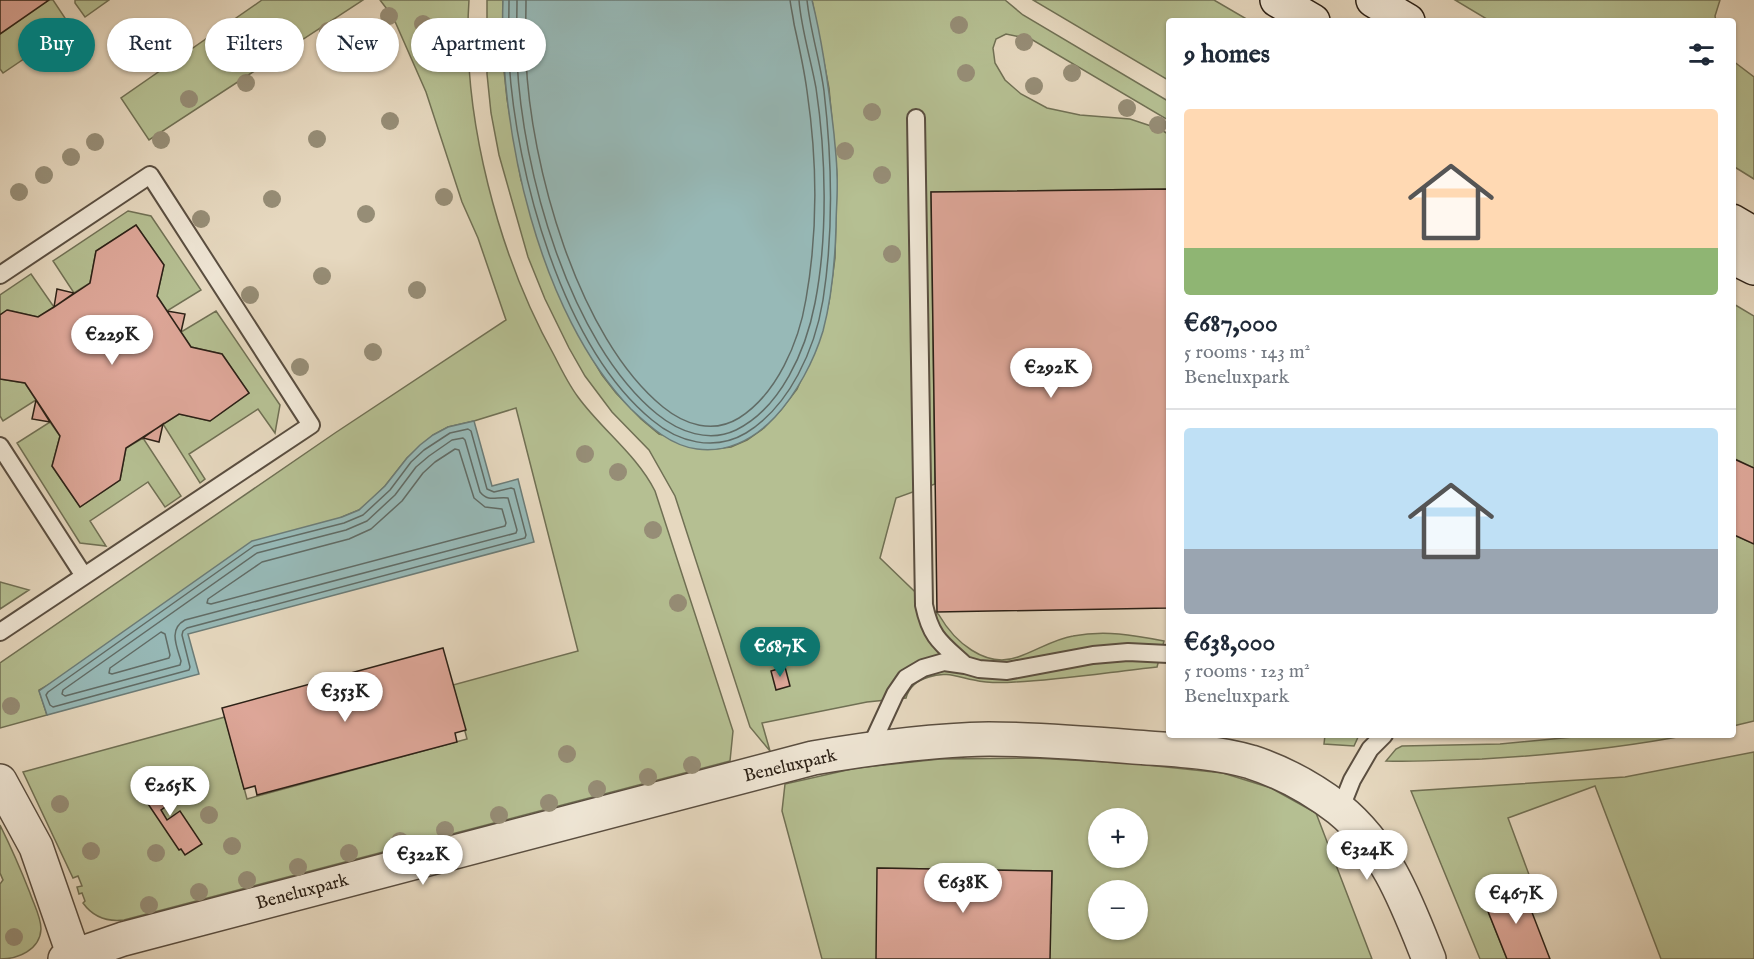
<!DOCTYPE html>
<html lang="en">
<head>
<meta charset="utf-8">
<style>
  body { margin:0; font-family:"IM FELL English",serif; background:#f6f6f7; color:#1f2937; height:100vh; display:flex; flex-direction:column; font-size:22px; white-space:nowrap }
  * { box-sizing:border-box; margin:0 }
  p { font-size:20px; color:#747a83 }
  .icon { flex:none; width:33px; height:33px; fill:none; stroke:currentColor; stroke-width:2; stroke-linecap:round; stroke-linejoin:round }
  .map { position:relative; flex:1; overflow:hidden }
  .side { position:absolute; left:1166px; top:18px; width:570px; height:720px; display:flex; flex-direction:column; background:#fff; border-radius:6px; box-shadow:0 2px 4px #0004 }
  .side>* { flex:none }
  .guide { position:absolute; left:18px; top:18px; width:570px; height:54px; display:flex; gap:12px }
  .tools { position:absolute; left:1088px; top:808px; display:grid; gap:12px }
  .tools a { display:grid; place-items:center; width:60px; height:60px; border-radius:50%; background:#fff; box-shadow:0 2px 4px #0004; font-size:30px }
  .price { position:absolute; translate:-50% -51px; padding:0 14px; border-radius:21px; background:#fff; color:#222; font-size:20px; line-height:39px; filter:drop-shadow(0 2px 3px #0008) }
  .price::after { content:''; position:absolute; left:50%; top:36px; width:18px; height:14px; margin-left:-9px; background:inherit; clip-path:polygon(0 0,100% 0,50% 100%) }
  .price.active { background:#0f766e; color:#fff }
  ul { padding:0; list-style:none }
  li { display:grid; align-content:center; gap:12px; height:318px; padding:0 18px }
  li+li { border-top:2px solid #e0e1e3 }
  li span { display:grid; place-items:center; height:186px; border-radius:6px; color:#555 }
  li>.icon { margin-inline-start:auto }
  span .icon { width:108px; height:108px; fill:#fffc; stroke-width:1 }
  li b { font-size:26px }
  h2 { display:flex; justify-content:space-between; align-items:center; height:72px; padding:0 18px; font-size:26px }
  .pill { padding:0 21px; border-radius:27px; background:#fff; box-shadow:0 2px 4px #0004; font-size:21px; line-height:54px }
  .pill.active { background:#0f766e; color:#fff }
  .map>svg:first-child { display:block }
</style>
</head>
<body>
<div class="map">
<svg width="1754" height="959" viewBox="0 0 1754 959">
  <rect width="100%" height="100%" fill="#e6d8bf"/>
  <filter id="stains"><feTurbulence type="fractalNoise" baseFrequency=".00333" numOctaves="4"/><feColorMatrix values="0 0 0 0 .2 0 0 0 0 .09 0 0 0 0 .02 0 0 0 .5 -.17"/></filter>
  <radialGradient id="worn" r=".72"><stop offset=".6" stop-color="#630" stop-opacity="0"/><stop offset="1" stop-color="#630" stop-opacity=".3"/></radialGradient>
  <path fill="#b5bf92" stroke="#707054" stroke-width="1.5" fill-rule="evenodd" d="M49 0H53L71 27 3 73 0 69V34Z
    M75 0H109L85 17 75 3Z
    M262 0H363L149 140 121 98Z
    M380 0H469C461 116 499 257 555 357 562 371 569 385 578 397 602 430 637 455 655 491L733 731 730 761 124 920C107 922 93 917 83 903L85 901 82 893 79 894 77 887 82 886 78 876 73 878 23 772 225 717 247 799 467 739 453 685 578 651 516 408 474 421 448 427 433 435 407 458 385 486 373 498 359 510 342 517 39 690 47 715 0 728V663L335 433 506 320 478 238 462 202 426 92 393 17Z
    M487 0H503V61L507 99 521 180 589 353 602 375 616 393 641 419 659 434 715 449 731 447 747 440 764 428 781 410 797 389 822 332 829 302 835 258 837 175 829 88 812 0H1005L1023 15 1168 101V120L1031 39 1006 34 996 39 993 48 995 63 1005 80 1021 94 1047 108 1080 115 1130 119 1160 129 1168 134V189L931 192 935 484 896 498 880 558 939 615C954 641 985 669 1018 657 1036 651 1054 639 1073 636 1105 630 1133 635 1164 641L1157 667C1110 672 1062 680 1015 682 1002 683 987 683 974 680 958 677 945 671 929 677 918 680 909 687 906 698L867 702 762 723 770 751 750 727 675 496 649 450 612 412 585 376 569 348 545 299 528 257 499 155 491 113 487 74Z
    M1033 0H1214L1250 21H1168V80Z
    M1455 0H1720L1715 16 1716 21H1490Z
    M1733 61 1754 77V179L1733 166Z
    M128 211 151 216 201 290 167 311 157 296 164 265 136 225 96 251 90 283 74 293 53 261Z
    M31 274 54 307 38 317 8 310 0 315V295Z
    M1732 303 1754 316V468L1733 458Z
    M216 311 280 405 275 433 258 409 189 454 205 479 200 483 163 424 179 414 210 421 249 393 222 354 191 347 181 332Z
    M0 379 25 383 36 400 3 421 0 416Z
    M50 422 60 436 52 466 80 507 120 480 126 448 143 438 181 496 165 507 148 482 90 521 106 546 80 543 17 443Z
    M1732 534 1754 544V721L1733 726Z
    M0 582 29 590 0 609Z
    M1325 735H1359L1354 746 1324 744Z
    M1574 735H1688C1621 748 1551 755 1482 759 1450 760 1418 762 1386 761L1396 749 1402 746 1500 744 1573 737Z
    M1754 752V959H1661L1595 786 1508 818 1531 880 1483 899 1507 959H1480L1411 791 1625 777Z
    M1033 758 1128 763 1223 773 1271 788 1316 813 1372 959H822L782 811 785 784 856 768 940 759ZM1098 819H1137V858H1098ZM877 868 1052 871 1051 913ZM1098 891H1137V930H1098Z
    M0 825C11 847 21 870 30 893 34 905 41 917 41 929 40 950 18 959 0 959V884L3 880 0 873Z"/>
  <path fill="#97b9b7" stroke="#6c7c77" stroke-width="1.5" d="M503 0H812C823 44 829 89 834 134 835 147 837 161 837 175 838 193 836 210 836 227 835 262 832 297 823 331 814 361 797 393 775 417 754 439 728 453 697 449 671 446 649 426 631 409 539 314 498 129 503 0Z
    M474 421 492 486 518 479 534 542 188 634 199 674 47 715 39 691 252 541 342 517 359 510 385 486 407 458 420 445 433 435 448 427Z"/>
  <g fill="none" stroke-linecap="round" stroke-linejoin="round">
    <path stroke="#616c66" stroke-width="1.5" d="M509 0C509 20 508 41 509 61 516 173 562 346 652 420 678 442 714 452 746 433 790 406 815 349 823 300 834 230 832 160 824 91 820 60 810 30 807 0
      M517 0C517 20 516 40 517 60 522 170 569 342 657 414 679 432 709 443 736 430 781 408 806 350 815 303 828 237 826 154 816 88 811 60 801 28 799 0
      M526 0C526 19 525 39 526 58 530 165 578 338 663 407 685 425 713 434 739 418 777 394 799 342 806 299 818 231 817 159 807 91 804 68 799 46 794 24 793 16 791 8 790 0
      M468 429 471 431 487 489 494 492 511 488 514 489 526 535 525 538 187 628 183 631 182 635 190 667 189 670 53 707 50 705 46 695 48 692 254 546 344 523 363 515 390 490 411 462 424 450 450 433Z
      M463 438 465 440 480 492C489 503 497 496 508 498L517 530 516 533 185 620C168 629 177 647 181 661L180 665 65 696 62 694 63 690 257 553 346 530 367 521 395 495 416 467 429 456 452 440Z
      M455 449 459 450 474 498 485 507 502 509 506 523 505 526 211 604 207 603 208 599 262 562 349 539 371 529 402 501 423 473 435 462Z
      M161 632 165 634 170 655 169 658 112 674 109 673 110 668Z"/>
  </g>
  <path fill="#dea799" stroke="#2b2016" stroke-width="1.5" d="M0 0H49L0 34Z
    M1168 189V608L937 612 931 192Z
    M136 225 164 265 157 296 191 347 222 354 249 393 210 421 179 414 126 448 120 480 80 507 52 466 60 436 25 383 0 379V315L7 310 38 317 54 307 90 283 96 251Z
    M57 289 74 293 54 307Z
    M167 311 185 314 181 332Z
    M36 400 50 422 32 419Z
    M163 424 159 442 143 438Z
    M1732 458 1754 468V544L1732 534Z
    M443 648 466 730 455 733 457 742 257 795 255 786 244 789 222 708Z
    M785 667 790 686 776 690 771 671Z
    M157 777 174 801 161 810 167 820 180 811 202 844 185 855 181 849 179 850 138 789Z
    M877 868 1052 871 1050 959H876Z
    M1521 884 1550 959H1507L1483 899Z"/>
  <g fill="none" stroke-linecap="round" stroke-linejoin="round">
    <defs>
      <path id="service" d="M916 118 924 605C931 638 941 643 965 665
        M0 275 150 175 311 425 0 632
        M0 446 84 576
        M870 748 895 694 906 678 923 668 944 662 965 665 979 669 1007 671 1093 655 1128 652 1168 654
        M1340 810 1352 780 1370 749 1384 735"/>
      <path id="minor" d="M0 781 36 847 75 959
        M65 959 123 939 813 758C871 748 930 740 989 739 1037 739 1086 743 1134 747 1173 750 1213 751 1251 762 1282 772 1313 789 1339 809 1387 848 1407 904 1429 959"/>
      <path id="secondary" d="M1277 0 1313 21
        M1373 0 1408 21
        M1732 221 1754 234
        M1732 257 1754 268"/>
    </defs>
    <use href="#service" stroke="#5a4e40" stroke-width="20"/>
    <use href="#minor" stroke="#5a4e40" stroke-width="36"/>
    <use href="#secondary" stroke="#2b2016" stroke-width="36"/>
    <use href="#service" stroke="#efe6d5" stroke-width="16"/>
    <use href="#minor" stroke="#efe6d5" stroke-width="33"/>
    <use href="#secondary" stroke="#efe6d5" stroke-width="33"/>
  </g>
  <g fill="#968d76">
    <circle cx="389" cy="16" r="9"/>
    <circle cx="423" cy="24" r="9"/>
    <circle cx="959" cy="25" r="9"/>
    <circle cx="328" cy="31" r="9"/>
    <circle cx="1024" cy="42" r="9"/>
    <circle cx="966" cy="73" r="9"/>
    <circle cx="1072" cy="73" r="9"/>
    <circle cx="246" cy="83" r="9"/>
    <circle cx="1034" cy="86" r="9"/>
    <circle cx="189" cy="99" r="9"/>
    <circle cx="1127" cy="108" r="9"/>
    <circle cx="872" cy="112" r="9"/>
    <circle cx="390" cy="121" r="9"/>
    <circle cx="1158" cy="125" r="9"/>
    <circle cx="317" cy="139" r="9"/>
    <circle cx="161" cy="140" r="9"/>
    <circle cx="95" cy="142" r="9"/>
    <circle cx="845" cy="151" r="9"/>
    <circle cx="71" cy="157" r="9"/>
    <circle cx="44" cy="175" r="9"/>
    <circle cx="882" cy="175" r="9"/>
    <circle cx="19" cy="192" r="9"/>
    <circle cx="444" cy="197" r="9"/>
    <circle cx="272" cy="199" r="9"/>
    <circle cx="366" cy="214" r="9"/>
    <circle cx="201" cy="219" r="9"/>
    <circle cx="892" cy="254" r="9"/>
    <circle cx="322" cy="276" r="9"/>
    <circle cx="417" cy="290" r="9"/>
    <circle cx="250" cy="295" r="9"/>
    <circle cx="373" cy="352" r="9"/>
    <circle cx="300" cy="367" r="9"/>
    <circle cx="585" cy="454" r="9"/>
    <circle cx="618" cy="472" r="9"/>
    <circle cx="653" cy="530" r="9"/>
    <circle cx="678" cy="603" r="9"/>
    <circle cx="11" cy="706" r="9"/>
    <circle cx="567" cy="754" r="9"/>
    <circle cx="692" cy="765" r="9"/>
    <circle cx="648" cy="777" r="9"/>
    <circle cx="597" cy="789" r="9"/>
    <circle cx="549" cy="803" r="9"/>
    <circle cx="60" cy="804" r="9"/>
    <circle cx="209" cy="815" r="9"/>
    <circle cx="499" cy="815" r="9"/>
    <circle cx="445" cy="830" r="9"/>
    <circle cx="400" cy="841" r="9"/>
    <circle cx="232" cy="846" r="9"/>
    <circle cx="91" cy="851" r="9"/>
    <circle cx="156" cy="853" r="9"/>
    <circle cx="349" cy="853" r="9"/>
    <circle cx="298" cy="867" r="9"/>
    <circle cx="247" cy="880" r="9"/>
    <circle cx="199" cy="892" r="9"/>
    <circle cx="149" cy="905" r="9"/>
    <circle cx="14" cy="937" r="9"/>
  </g>
  <g text-anchor="middle" stroke-width="4.5" stroke-linejoin="round" paint-order="stroke">
    <g font-size="18" fill="#2b2016" stroke="#efe6d5">
      <text transform="translate(790 765) rotate(-13)" y="6">Beneluxpark</text>
      <text transform="translate(302 891) rotate(-15)" y="6">Beneluxpark</text>
    </g>
  </g>
  <rect width="100%" height="100%" filter="url(#stains)"/>
  <rect width="100%" height="100%" fill="url(#worn)"/>
</svg>
<div class="tools">
<a>+</a>
<a>−</a>
</div>
<b class="price" style="left:112px;top:366px">€229K</b>
<b class="price" style="left:1051px;top:399px">€292K</b>
<b class="price active" style="left:780px;top:678px">€687K</b>
<b class="price" style="left:345px;top:723px">€353K</b>
<b class="price" style="left:170px;top:817px">€265K</b>
<b class="price" style="left:1367px;top:881px">€324K</b>
<b class="price" style="left:423px;top:886px">€322K</b>
<b class="price" style="left:963px;top:914px">€638K</b>
<b class="price" style="left:1516px;top:925px">€467K</b>
<div class="guide">
<a class="pill active">Buy</a>
<a class="pill">Rent</a>
<a class="pill">Filters</a>
<a class="pill">New</a>
<a class="pill">Apartment</a>
</div>
<section class="side">
<h2>9 homes<svg class="icon" aria-label="filters" viewBox="0 0 24 24"><path d="M4 7h16M4 17h16"/><circle cx="9" cy="7" r="2"/><circle cx="15" cy="17" r="2"/></svg></h2>
<ul>
<li><span style="background:linear-gradient(#ffd9b3 75%,#8fb573 0)"><svg class="icon" aria-label="home" viewBox="0 0 24 24"><path d="M3 11l9-7 9 7M6 9v11h12V9"/></svg></span><div><b>€687,000</b><p>5 rooms · 143 m²</p><p>Beneluxpark</p></div></li>
<li><span style="background:linear-gradient(#bfe0f5 65%,#9aa5b1 0)"><svg class="icon" aria-label="home" viewBox="0 0 24 24"><path d="M3 11l9-7 9 7M6 9v11h12V9"/></svg></span><div><b>€638,000</b><p>5 rooms · 123 m²</p><p>Beneluxpark</p></div></li>
</ul>
</section>
</div>
</body>
</html>
